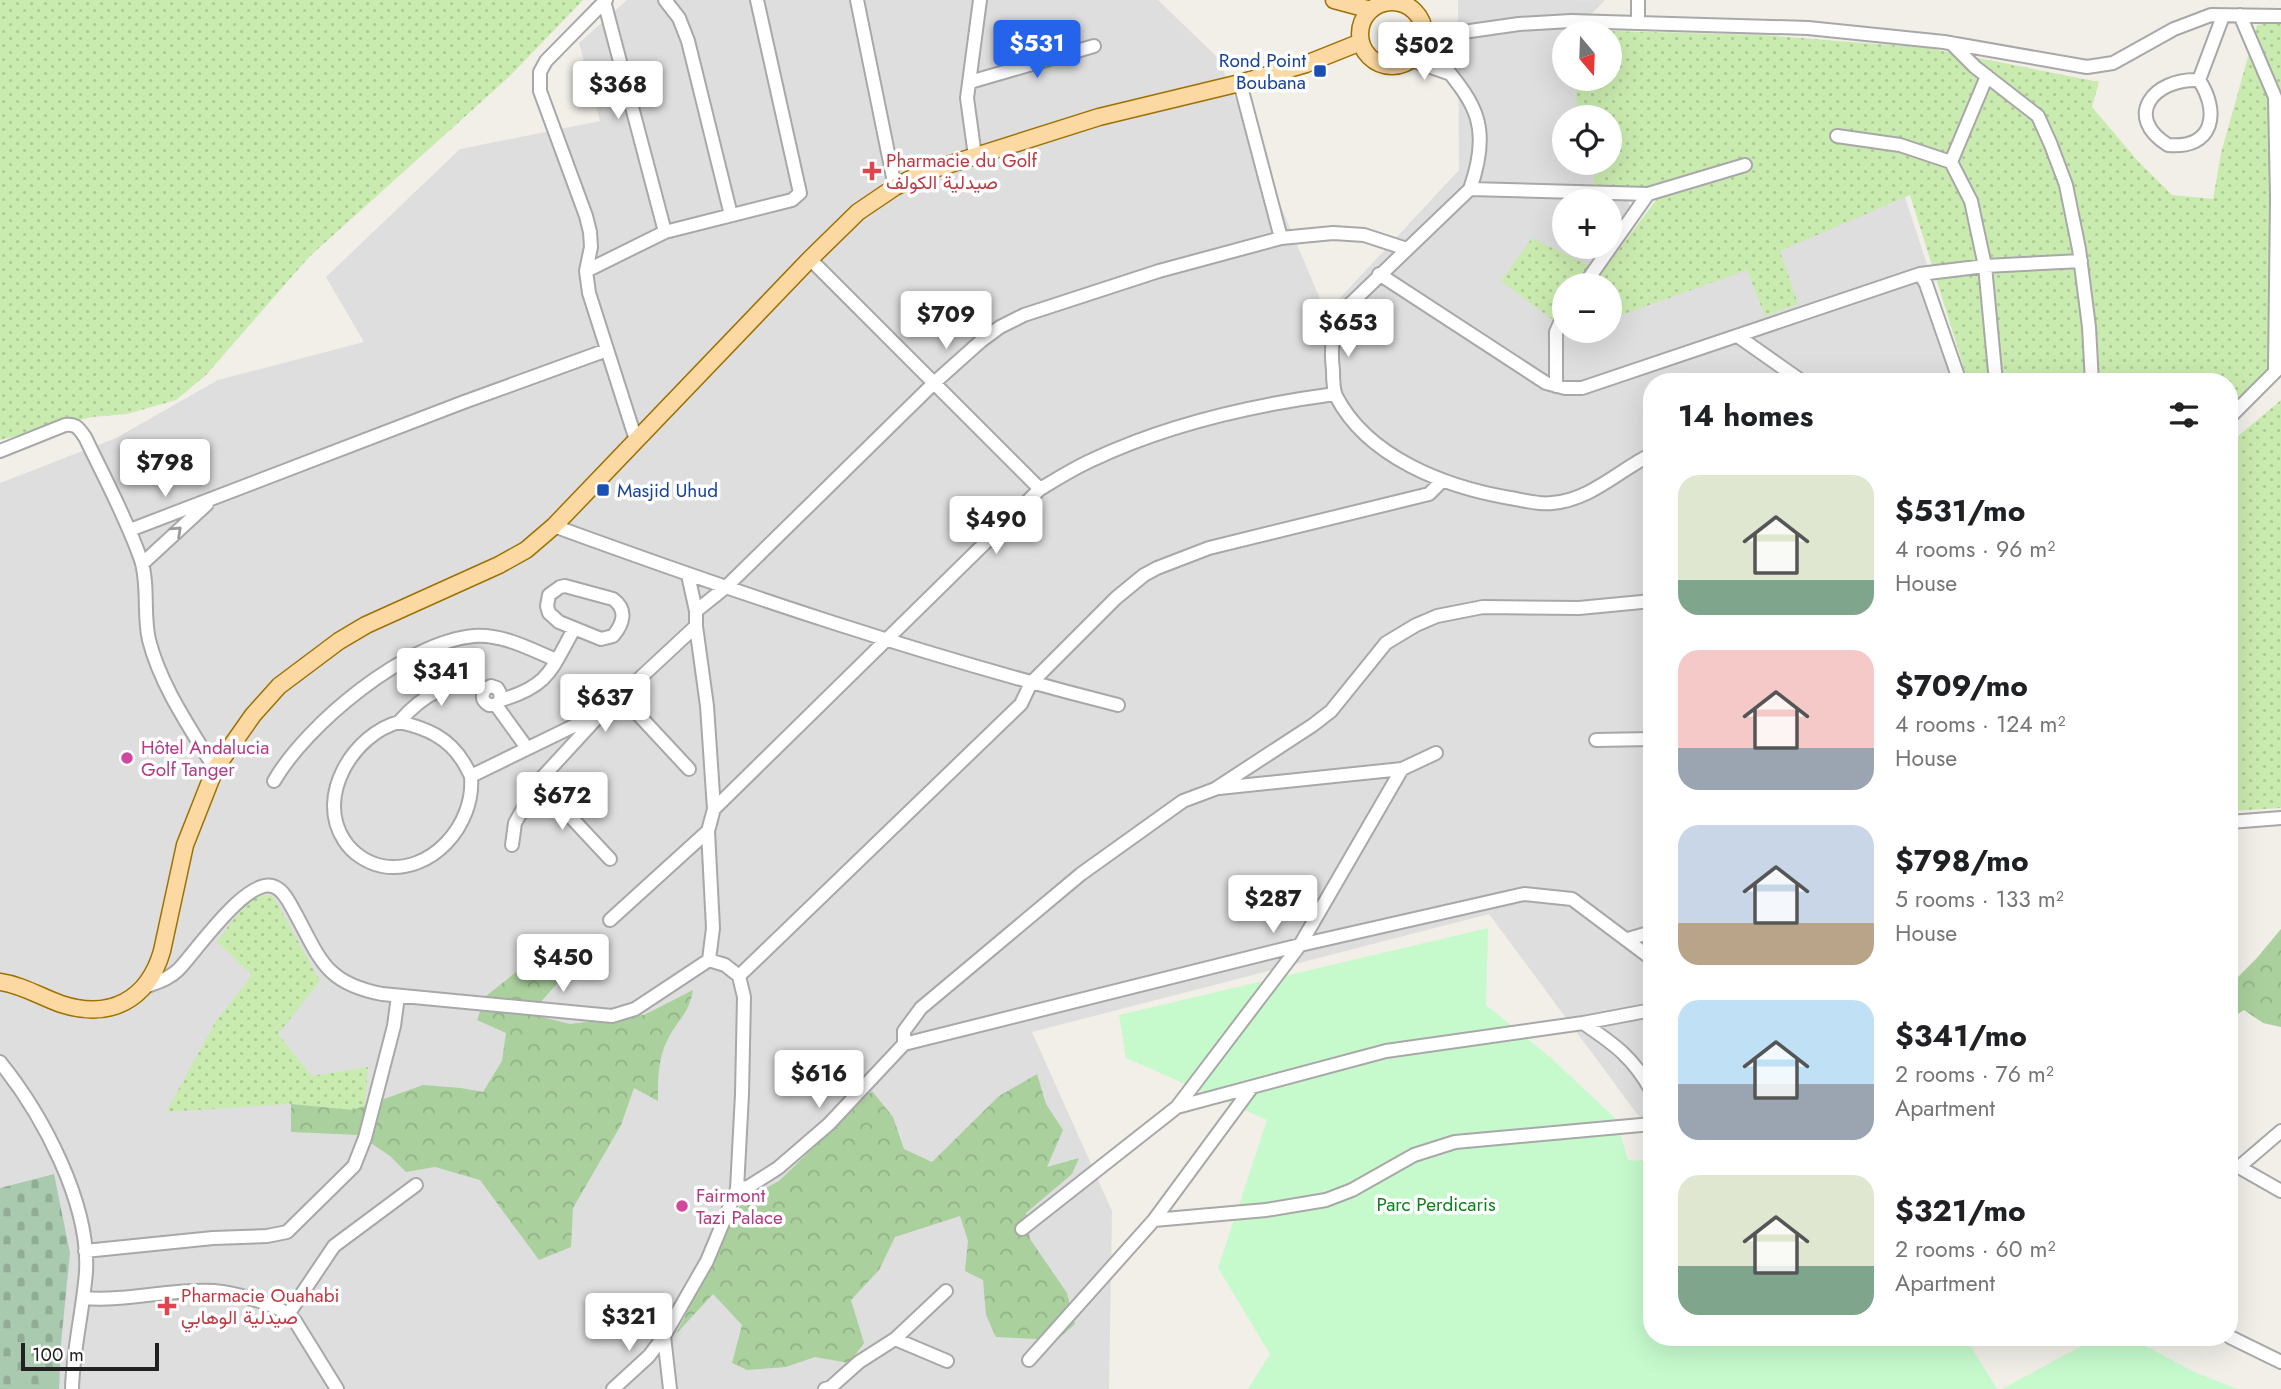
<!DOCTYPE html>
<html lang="en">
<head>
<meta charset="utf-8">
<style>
  body { margin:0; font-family:Jost,Vazirmatn,sans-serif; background:#f6f6f6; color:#202124; height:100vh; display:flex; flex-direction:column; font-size:26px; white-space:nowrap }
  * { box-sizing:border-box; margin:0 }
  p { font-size:23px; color:#757577 }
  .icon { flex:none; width:38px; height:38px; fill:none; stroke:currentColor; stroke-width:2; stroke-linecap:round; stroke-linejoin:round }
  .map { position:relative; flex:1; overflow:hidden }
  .sheet { position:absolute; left:1643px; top:373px; width:595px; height:973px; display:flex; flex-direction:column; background:#fff; border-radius:28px; box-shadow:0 7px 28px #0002 }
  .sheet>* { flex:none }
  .needle { width:46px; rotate:161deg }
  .tools { position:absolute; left:1552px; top:21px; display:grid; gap:14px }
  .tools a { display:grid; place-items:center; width:70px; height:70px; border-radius:50%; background:#fff; box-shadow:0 7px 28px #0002; font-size:35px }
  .scale { position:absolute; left:21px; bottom:18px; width:138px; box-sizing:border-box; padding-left:7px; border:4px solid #212121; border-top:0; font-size:19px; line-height:24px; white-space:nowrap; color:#212121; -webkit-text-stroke:5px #fff; paint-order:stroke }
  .price { position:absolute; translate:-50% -60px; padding:0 16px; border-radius:7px; background:#fff; color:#222; font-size:23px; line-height:46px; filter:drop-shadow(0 2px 4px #0008) }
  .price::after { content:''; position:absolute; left:50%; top:42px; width:21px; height:16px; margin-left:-10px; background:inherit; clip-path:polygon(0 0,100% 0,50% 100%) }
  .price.selected { background:#2563eb; color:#fff }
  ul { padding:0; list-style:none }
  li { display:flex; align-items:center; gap:21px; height:175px; padding:0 35px }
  li span { display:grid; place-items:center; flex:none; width:196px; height:140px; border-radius:21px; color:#555 }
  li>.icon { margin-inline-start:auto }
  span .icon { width:84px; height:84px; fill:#fffc; stroke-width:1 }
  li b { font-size:30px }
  h2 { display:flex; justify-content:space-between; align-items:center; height:84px; padding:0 35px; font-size:30px }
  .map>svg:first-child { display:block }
</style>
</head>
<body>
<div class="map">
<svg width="2281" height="1389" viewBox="0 0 2281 1389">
  <defs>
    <pattern id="grass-dots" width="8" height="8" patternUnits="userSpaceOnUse" patternTransform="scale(1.75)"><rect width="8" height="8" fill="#caebaf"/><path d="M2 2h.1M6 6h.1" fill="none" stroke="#adc996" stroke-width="1.8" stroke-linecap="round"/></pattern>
    <pattern id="forest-crowns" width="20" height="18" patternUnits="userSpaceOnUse" patternTransform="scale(1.75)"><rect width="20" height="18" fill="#aad09d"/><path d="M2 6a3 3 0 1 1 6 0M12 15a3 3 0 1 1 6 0" fill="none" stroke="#92b287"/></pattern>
    <pattern id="cemetery-stones" width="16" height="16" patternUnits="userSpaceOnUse" patternTransform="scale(1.75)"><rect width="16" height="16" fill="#a9caaf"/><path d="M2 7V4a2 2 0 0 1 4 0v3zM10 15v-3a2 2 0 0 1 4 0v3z" fill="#91ad96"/></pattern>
  </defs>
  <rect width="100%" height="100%" fill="#f1efe8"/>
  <path fill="#dfdede" d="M627 0H1158L1218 58 1326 313 1459 170 1458 0H1605L1576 30 1577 33H1564V79H1591L1603 117H1564V163H1610V142L1630 207 1610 237V201H1564V247H1604L1579 285H1564V331H1610V304L1904 194 1965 381 1652 382V1134L1489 914 1032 1032 1112 1211 1109 1389H0V483L116 438 218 380 364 342 326 277 460 149 600 121 579 43Z"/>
  <path fill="url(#grass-dots)" d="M0 0H583L511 75 309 257 206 375 176 400 127 414 92 417 0 440Z
    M2281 21V103L2277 109 2268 372 2230 406V382L1968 381 1910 195 1780 251 1798 304 1765 316 1747 270 1610 319V285H1564V328L1501 281 1532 238 1602 272 1660 195 1594 186V163H1610V117H1595V109L1577 106 1575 79H1610V33H1571V30L1763 35 1928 48 2099 82 2092 107 2137 160 2172 195 2213 199 2221 153 2257 25Z
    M2281 400V808L2230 811V443Z
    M256 895 273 896 320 981 278 1034 312 1076 368 1067 365 1105 353 1110 291 1104 166 1112 216 1021 252 975 217 942 232 921Z"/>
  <path fill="url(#forest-crowns)" d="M2281 929V1027L2263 1023 2244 1010 2230 1019V985L2256 959Z
    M535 957 561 963 563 977 530 1014 570 1024 644 1015 693 990C689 1013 681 1016 670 1035 658 1056 658 1077 658 1101L634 1088 621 1125 573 1208 571 1247 539 1260 480 1180 435 1167 406 1172 390 1156 359 1135 291 1132V1104L353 1110 423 1085 461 1088 483 1092 502 1061 506 1033 477 1020 486 996Z
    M1037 1074 1046 1104 1063 1130 1047 1167 1079 1158 1072 1174 1026 1213 1030 1239 1067 1293 1075 1324 1057 1340 996 1337 986 1315 983 1280 965 1271 968 1241 960 1216 895 1237 879 1270 851 1300 864 1343 849 1363 815 1357 786 1367 747 1370 732 1363 742 1325 713 1294 676 1334 743 1200 779 1181 872 1091 893 1117 904 1149 932 1162 999 1096Z"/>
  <path fill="url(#cemetery-stones)" d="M54 1174 70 1253 61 1343 59 1389H0V1188Z"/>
  <path fill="#c6facd" d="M1488 928 1486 1005 1550 1057 1616 1119 1628 1160 1652 1161V1337H1965L1997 1389H1248L1270 1354 1218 1268 1267 1120 1126 1058 1119 1015Z
    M2098 1337H2129L2194 1372 2237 1389H2002Z"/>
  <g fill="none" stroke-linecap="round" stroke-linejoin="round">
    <defs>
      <path id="minor" d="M606 0 546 61 540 72V91L586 216 590 232 591 247 586 271 589 293 636 440
        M665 0 679 18 688 41 731 215
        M857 0 895 187
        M1638 0V23
        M604 1 665 232
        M2240 15 2275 97 2277 199 2275 370
        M1424 33 1449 34 1519 24 1571 21 1808 28 1944 42 2087 67 2113 63 2174 29 2211 15 2281 16
        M1424 40C1465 96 1497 113 1470 189L1345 309C1333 329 1330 347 1333 370 1333 378 1333 389 1336 396 1368 458 1446 487 1510 498 1523 500 1539 505 1552 503 1591 500 1619 470 1652 454
        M1951 43 1975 67 2038 116 2051 145 2066 185 2079 249 2089 327 2092 382
        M1411 60 1448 73
        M2199 80C2220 112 2214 149 2168 145 2123 117 2153 78 2199 80Z
        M2199 80 2223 16
        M970 82 1094 46
        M1240 83 1281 238
        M1837 136 1900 145 1951 162 1971 201 1985 266 1996 382
        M975 156 967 98 980 0
        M1951 162 1987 76
        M1470 189 1648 194 1745 165
        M810 259 1040 489
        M586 271 665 232 792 200 800 193 757 0
        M1379 274 1546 383 1565 388H1582L1920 274 1985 266 2081 261
        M1920 274 1926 284 1960 382
        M1584 285 1648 194
        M1739 337 1803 382
        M1556 386V332L1564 314
        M2230 417 2281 366
        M0 451 65 425C76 423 79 429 85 437 104 477 126 517 141 560 149 585 143 614 149 640 161 687 191 729 215 769
        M554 526C740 594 927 657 1118 705
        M130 530 464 402 607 350
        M142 564 207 504
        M565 586 613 599C628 610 623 624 613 636L601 639 559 622 549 613 547 606 549 595 560 587Z
        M696 611 726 587 934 383 981 341 1000 327 1024 315 1159 271 1281 238 1333 233 1364 235 1407 249
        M622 697 689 769
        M501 700C549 686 551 670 574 629
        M496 705C502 699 502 695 497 688L491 686 485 689C481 697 482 701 489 705H496L527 748
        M399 722C427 728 449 738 464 763 466 767 470 773 471 777 475 825 431 875 382 866 367 863 352 853 344 840 315 796 354 734 399 722Z
        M399 722C419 699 453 673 485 689
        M1596 740 1652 739
        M471 776 588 719H596
        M274 781C307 724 406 642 474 636 503 634 530 649 556 660
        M538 782 610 859
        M1219 788 1402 769 1436 753
        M714 809 1040 489C1057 479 1074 468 1092 460 1168 424 1252 405 1335 394
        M2230 822 2281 818
        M512 845 515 823 538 782 596 719 696 626
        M610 920 708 831
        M1628 939 1652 932
        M739 976 1021 704 1031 683 1116 598 1144 575 1157 568 1209 548 1429 494 1441 482
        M145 987C157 982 169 979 178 970 195 953 248 874 275 887 284 891 289 902 294 911 320 958 324 983 382 994L612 1016 635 1009 709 960 713 928 708 831 714 809 707 706 696 626V611L688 575
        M1583 1023C1614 1044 1634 1058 1652 1092
        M904 1044V1031L921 1008 1081 874 1183 801 1215 789 1313 725 1331 711 1386 643 1416 625 1437 616 1483 607 1579 608 1652 601
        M0 1062C42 1114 90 1203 86 1272 83 1311 73 1349 72 1389
        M1177 1107 1386 1051 1583 1023 1652 1010
        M2230 1162 2281 1191
        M2239 1167 2281 1131
        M737 1189 748 1187 778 1168 829 1124 904 1044 1300 945 1524 894 1572 899 1652 959
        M1154 1220 1266 1210 1326 1200 1352 1190 1414 1155 1455 1142 1652 1124
        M1022 1229 1177 1107 1300 945 1402 769
        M85 1251 213 1238 267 1236 287 1232 354 1166 365 1138 394 1026 398 996
        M83 1298C127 1302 171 1288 214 1291 231 1292 247 1297 262 1302 275 1307 287 1311 295 1321L337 1389
        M289 1313 334 1246 416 1185
        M2230 1337 2281 1362
        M895 1339 947 1361
        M1029 1360 1154 1220 1252 1087
        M613 1389 649 1356 664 1336
        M670 1389 664 1336 707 1261 737 1189 742 1094 744 997 739 976 725 965 709 960
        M825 1389 831 1387 859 1362 895 1339 946 1291"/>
      <path id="major" d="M1334 0 1371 10
        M1360 34a32 32 0 1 1 64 0a32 32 0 1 1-64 0Z
        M0 982C22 985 41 997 61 1004 110 1020 148 1000 162 951L185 845 215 769 253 715 279 686 339 641 366 625 499 565 526 550 554 526 810 259 858 212 895 187 922 173 1099 117 1240 83 1306 64 1361 42"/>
    </defs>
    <use href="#minor" stroke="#a8a8a8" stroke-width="16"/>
    <use href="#major" stroke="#9e7000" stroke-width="19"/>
    <use href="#minor" stroke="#fff" stroke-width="12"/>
    <use href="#major" stroke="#fcd9a2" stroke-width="16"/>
  </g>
  <defs><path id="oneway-chevron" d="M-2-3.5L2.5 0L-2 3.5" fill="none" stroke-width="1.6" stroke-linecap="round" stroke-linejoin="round" transform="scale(1.75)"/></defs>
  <use stroke="#9b9b9b" href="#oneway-chevron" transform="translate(177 531) rotate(-43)"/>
  <g fill="#1a4fb4" stroke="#fff" stroke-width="2.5">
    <rect x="1313" y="64" width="14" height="14" rx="3.5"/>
    <rect x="596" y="483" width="14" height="14" rx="3.5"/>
  </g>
  <g fill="#e0444e" stroke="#fff" stroke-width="2.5">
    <path d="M868.5 160.5h7v7h7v7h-7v7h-7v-7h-7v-7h7z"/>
    <path d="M163.5 1295.5h7v7h7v7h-7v7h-7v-7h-7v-7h7z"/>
  </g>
  <g fill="#d1479c" stroke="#fff" stroke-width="2.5">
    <circle cx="127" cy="758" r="7"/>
    <circle cx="682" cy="1206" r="7"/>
  </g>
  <g text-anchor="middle" stroke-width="7" stroke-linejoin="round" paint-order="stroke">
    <g font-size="19" fill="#164399" stroke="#fff" text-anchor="end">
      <text x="1306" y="67">Rond Point<tspan x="1306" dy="22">Boubana</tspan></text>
      <text x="617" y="497" text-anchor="start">Masjid Uhud</text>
    </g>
    <g font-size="19" fill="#be3a42" stroke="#fff" text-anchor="start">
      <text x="886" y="167">Pharmacie du Golf<tspan x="886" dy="22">صيدلية الكولف</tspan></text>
      <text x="181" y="1302">Pharmacie Ouahabi<tspan x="181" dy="22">صيدلية الوهابي</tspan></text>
    </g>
    <g font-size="19" fill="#b23c85" stroke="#fff" text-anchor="start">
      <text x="141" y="754">Hôtel Andalucia<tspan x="141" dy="22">Golf Tanger</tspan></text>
      <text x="696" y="1202">Fairmont<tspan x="696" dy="22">Tazi Palace</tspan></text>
    </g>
    <g font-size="19" fill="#0c821b" stroke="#fff">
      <text x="1436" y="1211">Parc Perdicaris</text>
    </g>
  </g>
</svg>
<div class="tools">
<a><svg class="needle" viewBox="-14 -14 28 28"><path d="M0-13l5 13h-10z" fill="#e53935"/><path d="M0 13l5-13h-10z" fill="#757577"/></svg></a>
<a><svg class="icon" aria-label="locate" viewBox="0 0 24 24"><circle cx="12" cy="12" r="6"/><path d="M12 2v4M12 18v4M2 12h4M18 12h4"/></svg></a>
<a>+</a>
<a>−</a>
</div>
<div class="scale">100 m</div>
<b class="price selected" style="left:1037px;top:80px">$531</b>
<b class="price" style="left:1424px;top:82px">$502</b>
<b class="price" style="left:618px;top:121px">$368</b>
<b class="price" style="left:946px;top:351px">$709</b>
<b class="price" style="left:1348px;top:359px">$653</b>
<b class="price" style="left:165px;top:499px">$798</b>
<b class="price" style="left:996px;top:556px">$490</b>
<b class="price" style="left:441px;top:708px">$341</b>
<b class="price" style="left:605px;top:734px">$637</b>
<b class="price" style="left:562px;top:832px">$672</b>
<b class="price" style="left:1273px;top:935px">$287</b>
<b class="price" style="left:563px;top:994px">$450</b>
<b class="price" style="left:819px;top:1110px">$616</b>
<b class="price" style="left:629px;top:1353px">$321</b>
<section class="sheet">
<h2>14 homes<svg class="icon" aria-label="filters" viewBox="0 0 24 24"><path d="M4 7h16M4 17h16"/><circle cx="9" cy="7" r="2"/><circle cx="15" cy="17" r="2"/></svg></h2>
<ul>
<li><span style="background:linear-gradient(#dfe7d0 75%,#7fa58c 0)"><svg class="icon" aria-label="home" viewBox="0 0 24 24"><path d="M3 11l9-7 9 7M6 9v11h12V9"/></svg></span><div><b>$531/mo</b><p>4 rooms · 96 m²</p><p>House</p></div></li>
<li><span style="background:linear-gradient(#f6c9c9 70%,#9aa5b1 0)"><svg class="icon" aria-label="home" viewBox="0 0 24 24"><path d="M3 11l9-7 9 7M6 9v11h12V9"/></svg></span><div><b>$709/mo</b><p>4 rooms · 124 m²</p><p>House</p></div></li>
<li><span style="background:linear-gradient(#c9d6e8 70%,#b9a48a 0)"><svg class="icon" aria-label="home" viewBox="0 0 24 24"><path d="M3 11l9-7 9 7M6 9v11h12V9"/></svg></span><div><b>$798/mo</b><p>5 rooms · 133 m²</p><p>House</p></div></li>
<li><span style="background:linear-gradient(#bfe0f5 60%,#9aa5b1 0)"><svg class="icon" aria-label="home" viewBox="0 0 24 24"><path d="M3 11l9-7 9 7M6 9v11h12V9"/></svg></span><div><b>$341/mo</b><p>2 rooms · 76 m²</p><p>Apartment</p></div></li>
<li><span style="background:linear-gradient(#dfe7d0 65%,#7fa58c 0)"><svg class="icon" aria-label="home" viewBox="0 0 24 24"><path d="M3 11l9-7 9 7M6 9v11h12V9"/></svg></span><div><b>$321/mo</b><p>2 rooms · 60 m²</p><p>Apartment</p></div></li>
</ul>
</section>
</div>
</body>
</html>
